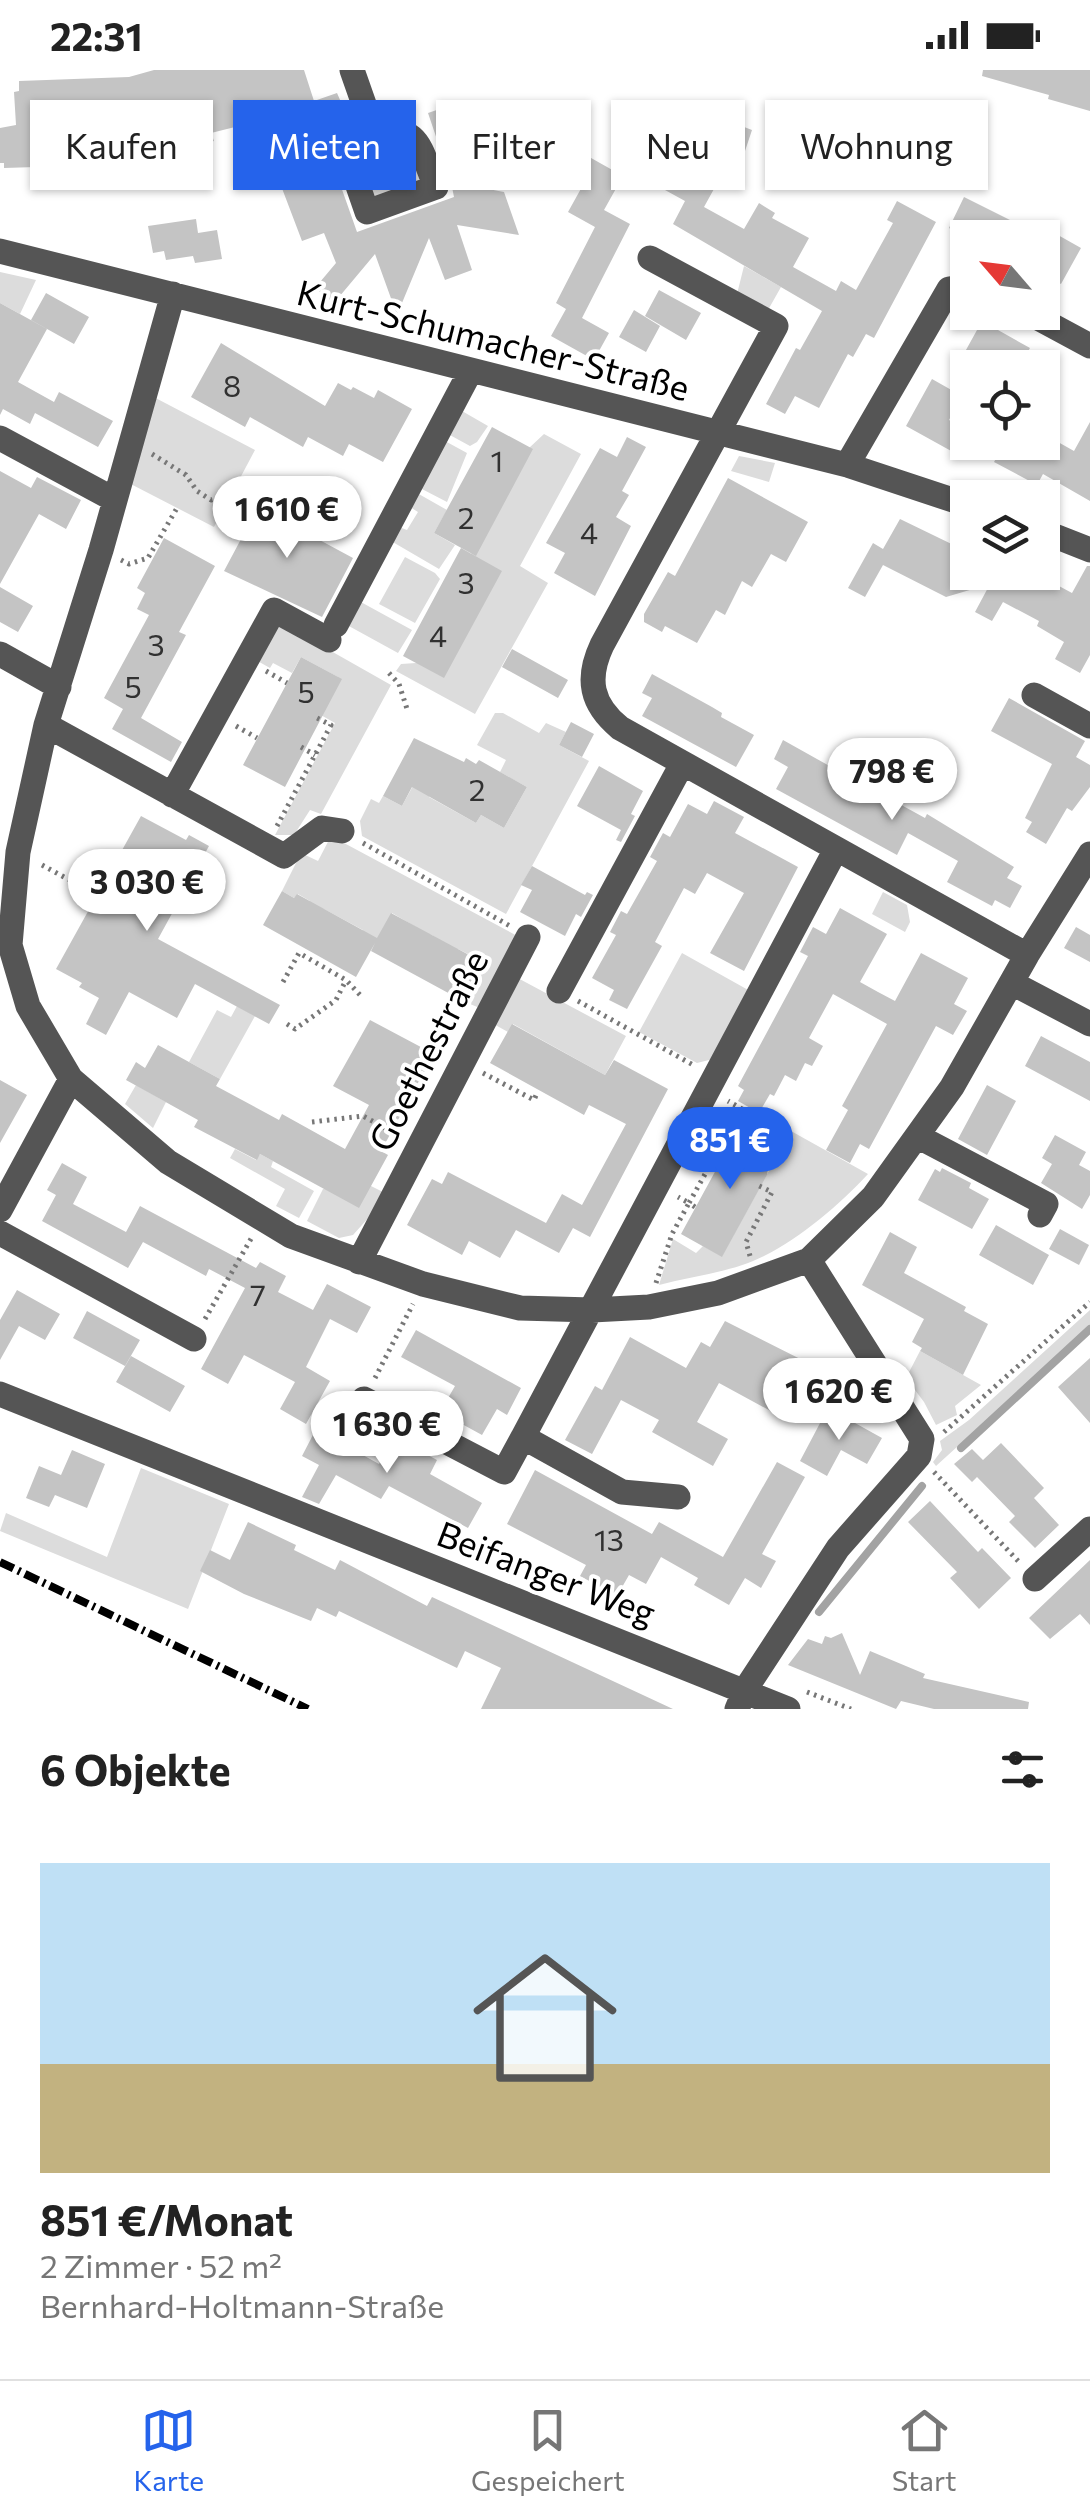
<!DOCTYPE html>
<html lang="de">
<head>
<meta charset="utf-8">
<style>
  body { margin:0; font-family:Commissioner,sans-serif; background:#f6f6f6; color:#222; height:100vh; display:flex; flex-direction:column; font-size:38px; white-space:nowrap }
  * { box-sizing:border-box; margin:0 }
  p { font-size:32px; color:#767676 }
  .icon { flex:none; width:55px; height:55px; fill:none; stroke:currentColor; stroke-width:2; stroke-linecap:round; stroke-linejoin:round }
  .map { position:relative; height:1639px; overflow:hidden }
  .panel { display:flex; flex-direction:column; background:#fff; flex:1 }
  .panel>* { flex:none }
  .hud { position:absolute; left:30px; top:30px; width:1030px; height:90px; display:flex; gap:20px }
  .needle { width:65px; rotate:298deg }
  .tools { position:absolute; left:950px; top:150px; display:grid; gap:20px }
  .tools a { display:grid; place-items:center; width:110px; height:110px; border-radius:0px; background:#fff; box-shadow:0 2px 8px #0004; font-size:50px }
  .price { position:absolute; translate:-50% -85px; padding:0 22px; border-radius:35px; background:#fff; color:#222; font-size:32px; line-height:65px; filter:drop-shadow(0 2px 5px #0008) }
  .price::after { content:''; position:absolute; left:50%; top:60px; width:30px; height:22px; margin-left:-15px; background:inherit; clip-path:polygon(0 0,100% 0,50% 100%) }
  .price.active { background:#2563eb; color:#fff }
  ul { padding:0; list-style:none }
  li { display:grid; align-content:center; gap:20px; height:530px; padding:0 40px }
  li+li { border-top:2px solid #e0e0e0 }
  li span { display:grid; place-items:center; height:310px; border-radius:0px; color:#555 }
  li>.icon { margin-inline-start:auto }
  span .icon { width:180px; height:180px; fill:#fffc; stroke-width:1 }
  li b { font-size:42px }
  h2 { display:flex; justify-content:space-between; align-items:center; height:120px; padding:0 40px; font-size:42px }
  .pill { padding:0 35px; border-radius:0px; background:#fff; box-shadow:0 2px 8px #0004; font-size:35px; line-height:90px }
  .pill.active { background:#2563eb; color:#fff }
  .status { display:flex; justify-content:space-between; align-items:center; height:70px; padding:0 50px; background:#fff; direction:ltr }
  .status svg { height:28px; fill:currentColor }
  .dock { display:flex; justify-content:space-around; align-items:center; height:140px; border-top:2px solid #e0e0e0; background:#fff; font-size:28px; color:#767676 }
  .dock a { display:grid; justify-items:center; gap:5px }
  .dock .active { color:#2563eb }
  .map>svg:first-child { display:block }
</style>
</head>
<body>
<div class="status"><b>22:31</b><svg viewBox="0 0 49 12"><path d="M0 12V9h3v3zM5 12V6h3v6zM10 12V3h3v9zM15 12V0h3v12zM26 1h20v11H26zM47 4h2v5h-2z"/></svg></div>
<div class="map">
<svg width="1090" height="1639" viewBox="0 0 1090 1639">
  <rect width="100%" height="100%" fill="#fff"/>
  <path fill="#dcdcdc" d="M393 71 409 80 421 114 370 132 359 87 365 80Z
    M744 196 781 217 768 240 737 224Z
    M0 202 36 210 20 244 0 233Z
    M146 323 255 380 214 457 121 409Z
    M462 341 488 356 477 372 470 376 448 364Z
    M544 364 581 384 520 496 548 513 475 644 396 601 401 594 416 593 471 484 529 378Z
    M445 371 467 383 447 432 420 418Z
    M739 386 775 393 769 412 731 401Z
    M417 423 447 440 434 463 455 475 439 499 391 471 399 457 407 460 418 442 410 437Z
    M405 487 435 503 440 509 415 553 379 534Z
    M359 531 412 560 398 583 347 555Z
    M278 551 391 615 321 744 310 740 294 765H275L335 653 319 644 338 607 301 587 292 603 273 593 270 598 254 589Z
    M495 643H503L539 663 546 653 566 662 559 675 589 691 506 844 362 766 360 751 371 729 379 733 383 726 402 736 431 683 429 727 476 753 481 745 504 758 527 717 500 702 506 690 477 675Z
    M331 766 521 868 482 939 463 931 480 897 470 885 458 879 455 883 432 865 414 861 416 857 392 843 375 873 361 865 363 860 324 839 308 836 310 831 298 824 294 828 282 821 301 783 318 791Z
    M883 822 907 835 910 852 905 862 872 844Z
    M682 883 750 921 713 989 697 993 639 962Z
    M514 906 626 966 605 1005 513 954 508 962 490 952Z
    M237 936 255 946 220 1009 189 992 217 940 231 947Z
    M136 1015 166 1032 153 1058 125 1034Z
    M791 1061 868 1104C840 1134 801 1168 764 1186 733 1202 693 1206 659 1215L673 1169 696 1183 703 1176 722 1186Z
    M235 1079 256 1090 260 1084 273 1091 271 1097 314 1121 299 1148 276 1136 285 1119 230 1088Z
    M371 1116 383 1122 370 1146 353 1165 339 1168 307 1151 323 1119Z
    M1090 1240V1256L936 1396 933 1392 942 1380 940 1371 969 1350Z
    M920 1281 981 1315 955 1336 957 1345 936 1355 924 1332 906 1308Z
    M141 1398 229 1434 188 1539 0 1461 6 1443 107 1487Z"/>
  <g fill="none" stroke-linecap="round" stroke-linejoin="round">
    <path stroke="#a3a3a3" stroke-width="8" d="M961 1378 1090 1259
      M819 1542 922 1416"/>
  </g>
  <path fill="#c4c4c4" d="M154 0H304L314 31 337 23 347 46 309 81 319 119 339 111 357 162 454 127 451 112 504 122 519 165 457 155 472 200 445 210 429 168 397 245 375 184 334 233 315 218 336 193 324 163 302 171 272 92 276 91 263 50 211 63 214 71 195 76 188 65 128 83 126 75 120 76 116 42 52 44V92L36 91V97L4 98V93H0V58L16 55 14 22 19 21V11L129 7Z
    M983 0H1090V41L1048 29 1049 25 982 6Z
    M460 32 476 75 487 71 494 91 449 105 428 43Z
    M726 50 752 60 744 84 736 79 704 137 744 159 759 133 775 143 772 148 809 168 793 197 836 221 841 211 856 220 893 153 887 150 897 131 936 152 874 268 866 264 853 287 848 284 819 338 795 326 785 344 766 334 796 278 800 280 822 241 673 154 685 131 614 92 631 61 708 102Z
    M584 84 623 106 604 140 630 154 582 248 609 263 594 290 551 266 566 239 556 233 595 157 568 142 583 115 571 108Z
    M964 127 1042 166V156L1081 178 1061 214 1042 204V168H968L949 158Z
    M196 149 198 163 217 160 222 189 195 193 193 186 166 190 164 181 153 183 148 156Z
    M659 220 701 243 686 270 645 246Z
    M46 223 89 247 74 274 31 250Z
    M0 233 47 259 18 312 54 332 59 322 113 351 98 377 35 343 30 354 3 339 0 345Z
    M634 240 660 256 646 282 619 267Z
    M982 251 1030 278 1019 298H956Z
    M221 273 325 336 338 313 351 320 353 317 374 328 378 320 412 339 383 392 349 374 343 386 308 367 303 377 250 347 245 357 191 327Z
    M932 309 962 326 949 350 966 360 953 382 906 356Z
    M1090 352V431L1043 404 1037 415 994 392 1005 372H1042V363L1074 381Z
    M492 357 533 379 476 486 434 463Z
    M627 367 646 377 622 421 629 425 616 447 631 456 595 526 554 503 565 483 546 473 600 378 617 387Z
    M0 401 31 418 37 407 81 430 66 459 39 444 0 514Z
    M728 408 808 452 786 492 771 484 752 517 742 511 725 545 716 540 697 573 665 556 662 562 644 552V544L668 502 675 506Z
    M249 432 353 488 322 547 224 501 248 456 239 451Z
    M900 449 968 482V502H1033L1072 523 1087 496H1090V585L1080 603 1055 589 1064 572 1037 556 1039 551 1003 532 992 551 975 542 990 514 946 527 883 495 865 527 848 518 873 473 883 479Z
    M164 468 215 496 179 562 186 565 141 648 182 672 171 692 112 659 123 639 104 628 149 545 137 539 145 523 137 518Z
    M461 478 502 501 444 608 403 586Z
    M0 517 33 536 18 562 0 552Z
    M512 579 568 610 558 628 502 597Z
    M301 587 342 609 285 717 243 695Z
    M652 604 712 637 722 643 721 647 754 665 736 697 642 646 652 628 642 623Z
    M1009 628 1085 671 1076 687 1090 695V717L1072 741 1067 738 1046 774 1026 762 1032 752 1025 748 1052 694 991 661Z
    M571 652 594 664 582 687 559 675Z
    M414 668 464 692 466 688 476 694 479 690 527 717 504 758 481 745 476 753 412 717 402 736 383 726Z
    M783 670 842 703 844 700 876 717 874 720 925 748 927 744 1014 797 1007 808 1022 816 1010 838 995 830 992 836 947 812 958 791 908 763 897 785 776 719 788 697 774 689Z
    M599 696 643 721 631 744 635 746 621 772 616 770 621 760 577 736Z
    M714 731 744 747 735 763 798 797 744 901 710 883 744 823 707 803 695 824 684 818 655 872 662 876 627 939 609 930 614 920 592 908 616 865 610 862 621 841 627 844 657 791 650 787 663 763 670 767 688 734 707 744Z
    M141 746 186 770 189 765 209 776 158 869 280 935 269 954 195 914 177 948 129 922 106 965 86 954 99 928 79 917 82 913 56 899Z
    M532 796 585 825 587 822 593 825 581 847 576 844 565 866 520 842 532 820 521 815Z
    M282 821 294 828 297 824 377 868 391 843 484 893 463 931 371 881 375 873 356 907 263 855Z
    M840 838 887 864 860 912 878 922 895 931 921 883 968 908 954 934 967 941 953 965 936 956 869 1079 860 1074 850 1093 826 1080 848 1040 842 1036 887 954 833 924 809 968 823 976 812 996 805 993 796 1011 785 1005 774 1026 770 1024 759 1043 738 1031 744 1020 738 1016 808 886 800 882 813 857 826 864Z
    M1076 857 1090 865V892L1064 878Z
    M370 950 434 984 381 1081 388 1085 359 1138 260 1084 257 1090 194 1057 198 1050 126 1010 136 992 145 998 158 975 220 1009 216 1016 279 1050 282 1044 345 1079 369 1035 333 1016Z
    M512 954 605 1005 614 990 668 1019 590 1167 573 1158 559 1183 516 1160 500 1188 469 1171 462 1185 407 1155 432 1109 442 1114 448 1102 546 1153 562 1124 582 1135 626 1054 589 1035 584 1045 490 993Z
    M1041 966 1090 992V1031L1025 996Z
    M0 1010 27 1025 0 1073Z
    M987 1015 1016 1031 987 1085 958 1069Z
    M740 1056 772 1073 767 1105 722 1187 681 1164Z
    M1055 1065 1086 1082 1079 1095 1090 1101V1125L1082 1139 1041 1113 1052 1094 1042 1088Z
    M62 1093 87 1107 73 1134 126 1162 140 1136 256 1198 260 1192 286 1206 278 1222 313 1240 327 1214 371 1237 357 1263 330 1249 306 1297 330 1311 306 1354 280 1339 295 1312 244 1285 228 1314 201 1299 245 1218 209 1199 206 1206 143 1172 128 1198 42 1151 56 1125 47 1120Z
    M942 1098 971 1113 969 1118 989 1129 972 1159 918 1130 935 1099 940 1102Z
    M996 1155 1049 1185 1033 1215 979 1185Z
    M1060 1159 1089 1175 1079 1195 1049 1179Z
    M890 1162 917 1177 904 1203 966 1237 964 1241 988 1254 963 1305 920 1281 922 1278 912 1272 924 1249 862 1215Z
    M17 1220 60 1244 45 1270 19 1256 0 1290V1250Z
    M87 1241 140 1270 125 1296 73 1268Z
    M725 1251 834 1306 819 1333 793 1318 778 1345 719 1313 697 1352 728 1369 713 1396 652 1362 659 1350 621 1330 592 1384 565 1370 595 1316 602 1320 630 1267 686 1298 701 1272 710 1277Z
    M416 1260 521 1318 507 1345 497 1339 482 1365 440 1342 455 1316 401 1287Z
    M131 1286 185 1316 170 1342 116 1312Z
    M1090 1288V1353L1058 1317Z
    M828 1338 882 1368 867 1394 841 1380 827 1406 800 1391Z
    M316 1359 379 1394 394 1367 437 1390 430 1404 482 1433 468 1458 389 1416 381 1429 336 1405 319 1434 302 1427 319 1395 302 1386Z
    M1001 1373 1044 1418 1034 1428 1059 1455 1035 1478 1009 1452 1015 1446 977 1407 972 1412 954 1394 972 1379 983 1390Z
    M72 1380 105 1394 87 1438 55 1425 49 1437 26 1428 39 1396 61 1405Z
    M777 1392 805 1407 762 1484 776 1491 761 1518 745 1508 729 1535 694 1515 698 1508 661 1487 646 1514 629 1505 617 1526 580 1506 586 1495 507 1454 535 1400 652 1464 659 1452 723 1487Z
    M930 1431 978 1482 982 1478 1011 1508 979 1539 950 1508 957 1502 908 1452Z
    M248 1452 296 1475 294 1480 335 1500 340 1490 427 1536 432 1527 673 1639H481L501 1598 465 1581 457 1598 339 1541 336 1547 317 1538 311 1551 244 1524 200 1501 210 1480 230 1490Z
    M1090 1490V1555L1080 1544 1050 1569 1029 1548Z
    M842 1563 860 1605 870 1581 925 1604 923 1608 1029 1632 1028 1639H934L901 1631 896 1639 788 1595 808 1569 822 1574 825 1566 831 1568Z"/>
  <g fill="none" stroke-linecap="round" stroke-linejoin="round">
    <path stroke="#777" stroke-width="5" stroke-dasharray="2.5 5" stroke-linecap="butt" d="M152 384 186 405 197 421 211 430 244 422 308 456
      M121 490 129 494 148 488 177 438
      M266 601 287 613
      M389 603 399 614 408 642
      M236 656 257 668
      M301 677 315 685
      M277 756 331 655 317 648
      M363 773 510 856
      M42 795 97 825
      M283 912 299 883 346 910 362 927
      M578 931 695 996
      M287 954 295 959 336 930 346 910
      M483 1003 534 1030 537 1023
      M312 1052 363 1046 398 1065
      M725 1082 719 1079 742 1039 728 1031
      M695 1137 689 1133 719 1079 707 1072
      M750 1186 746 1172 772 1122 757 1115
      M656 1213 672 1164 689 1133 678 1127
      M205 1249 252 1167
      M375 1308 413 1234
      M944 1362 1090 1232
      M934 1402 1019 1492
      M807 1622 851 1639"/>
    <path stroke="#555" stroke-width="25" d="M352 0 372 57
      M372 57C422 59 418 75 436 117L367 142 350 93 358 73Z
      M0 181 847 395 968 435
      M650 188 776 256 602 575C586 609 591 634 620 658L1027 885
      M173 224 101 480 46 655 18 782 10 875 28 936 71 1009 168 1092 291 1166 423 1214 520 1238 592 1240 649 1237 718 1223 809 1190 873 1127 952 1017 1027 885 1090 784
      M1027 242 1090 276
      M0 368 115 430
      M847 395 949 219 968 216
      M1042 461 1090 480
      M336 555 470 302
      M0 584 59 617
      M1034 625 1090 656
      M46 655 284 786 322 758 342 761
      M172 725 274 540 329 570
      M1012 913 1090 954
      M559 921 682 694
      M917 1066 1046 1134 1040 1145
      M0 1140 71 1009
      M0 1163 194 1269
      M359 1192 528 867
      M0 1324 788 1639
      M364 1329 504 1402 523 1367 622 1422 678 1427
      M523 1367 835 781
      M1035 1509 1090 1459
      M737 1639 745 1620 838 1478 919 1386 922 1369 809 1190"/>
    <path stroke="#000" stroke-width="8" stroke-dasharray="15 5 2.5 5" stroke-linecap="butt" d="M0 1492 308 1639"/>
  </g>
  <g text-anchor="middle" stroke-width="8" stroke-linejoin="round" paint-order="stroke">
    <g font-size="30" fill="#313131">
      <text x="232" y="327">8</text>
      <text x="497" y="402">1</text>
      <text x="466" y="459">2</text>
      <text x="589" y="474">4</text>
      <text x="466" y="524">3</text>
      <text x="438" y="577">4</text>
      <text x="156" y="586">3</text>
      <text x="133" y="628">5</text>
      <text x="306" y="633">5</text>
      <text x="477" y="731">2</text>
      <text x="258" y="1236">7</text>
      <text x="609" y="1481">13</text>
    </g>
    <g font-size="35" fill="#000" stroke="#fff">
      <text transform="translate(493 271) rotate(14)" y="12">Kurt-Schumacher-Straße</text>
      <text transform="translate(429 981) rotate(-63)" y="12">Goethestraße</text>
      <text transform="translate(546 1504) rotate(21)" y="12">Beifanger Weg</text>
    </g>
  </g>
</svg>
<div class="tools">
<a><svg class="needle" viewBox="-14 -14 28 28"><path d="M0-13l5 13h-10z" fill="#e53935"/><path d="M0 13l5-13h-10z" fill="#767676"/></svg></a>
<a><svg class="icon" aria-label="locate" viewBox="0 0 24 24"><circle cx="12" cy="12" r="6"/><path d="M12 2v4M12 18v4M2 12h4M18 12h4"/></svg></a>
<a><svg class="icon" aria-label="layers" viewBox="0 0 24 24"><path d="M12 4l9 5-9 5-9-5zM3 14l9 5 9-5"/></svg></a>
</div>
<b class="price" style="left:287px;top:491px">1 610 €</b>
<b class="price" style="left:892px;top:753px">798 €</b>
<b class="price" style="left:147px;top:864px">3 030 €</b>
<b class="price active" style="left:730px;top:1122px">851 €</b>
<b class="price" style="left:839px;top:1373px">1 620 €</b>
<b class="price" style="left:387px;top:1406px">1 630 €</b>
<div class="hud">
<a class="pill">Kaufen</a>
<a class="pill active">Mieten</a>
<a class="pill">Filter</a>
<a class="pill">Neu</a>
<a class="pill">Wohnung</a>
</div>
</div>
<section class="panel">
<h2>6 Objekte<svg class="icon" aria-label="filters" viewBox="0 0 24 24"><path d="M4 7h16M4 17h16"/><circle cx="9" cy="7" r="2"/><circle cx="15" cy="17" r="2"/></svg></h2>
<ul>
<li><span style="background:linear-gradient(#bfe0f5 65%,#c2b280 0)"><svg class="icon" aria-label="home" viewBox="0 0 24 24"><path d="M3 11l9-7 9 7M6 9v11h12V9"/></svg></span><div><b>851 €/Monat</b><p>2 Zimmer · 52 m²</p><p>Bernhard-Holtmann-Straße</p></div></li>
</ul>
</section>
<nav class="dock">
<a class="active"><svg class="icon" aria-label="map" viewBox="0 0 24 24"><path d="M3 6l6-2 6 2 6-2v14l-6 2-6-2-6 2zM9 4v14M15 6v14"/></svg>Karte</a>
<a><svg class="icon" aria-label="saved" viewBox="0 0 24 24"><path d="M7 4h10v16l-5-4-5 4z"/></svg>Gespeichert</a>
<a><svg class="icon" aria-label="home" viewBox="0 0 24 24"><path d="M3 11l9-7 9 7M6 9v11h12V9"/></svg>Start</a>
</nav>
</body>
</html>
